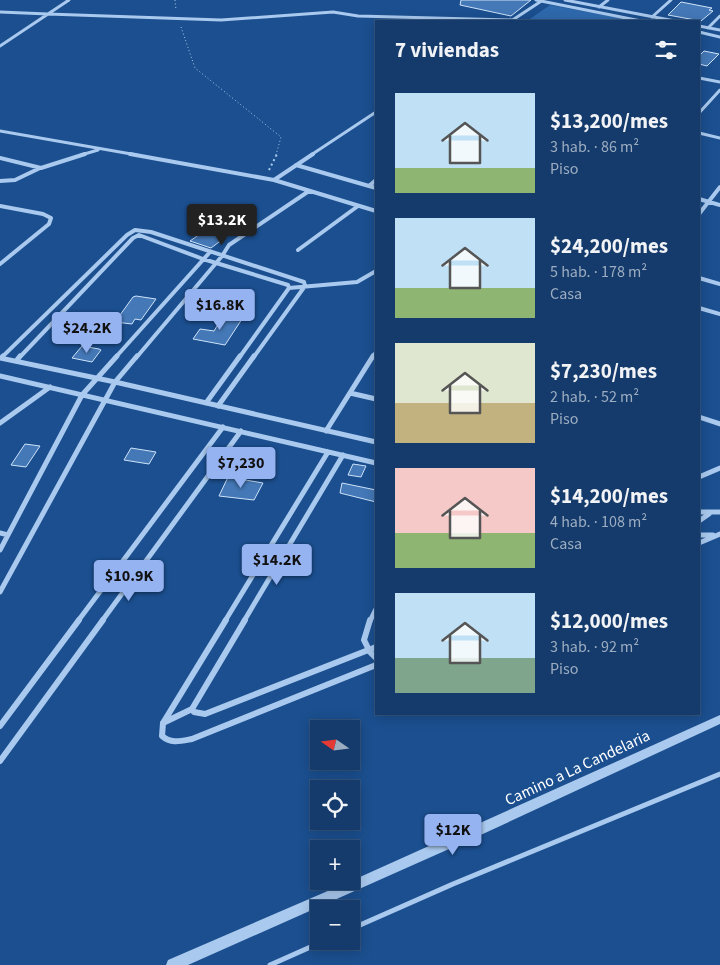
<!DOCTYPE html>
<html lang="es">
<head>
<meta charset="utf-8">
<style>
  body { margin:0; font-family:"Source Sans 3",sans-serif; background:#214673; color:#f1f3f6; height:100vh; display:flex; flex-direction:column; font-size:19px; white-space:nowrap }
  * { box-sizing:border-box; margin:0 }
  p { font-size:16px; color:#9dadc1 }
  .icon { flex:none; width:28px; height:28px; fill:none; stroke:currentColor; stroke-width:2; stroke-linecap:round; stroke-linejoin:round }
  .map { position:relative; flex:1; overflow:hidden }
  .side { position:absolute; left:375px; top:20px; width:325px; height:695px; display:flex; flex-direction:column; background:#143b6b; border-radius:0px; box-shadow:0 2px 12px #0003,0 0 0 1px #33557e }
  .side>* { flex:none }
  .needle { width:32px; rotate:284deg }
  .tools { position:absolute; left:310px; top:720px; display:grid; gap:10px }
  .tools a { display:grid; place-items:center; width:50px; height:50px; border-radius:0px; background:#143b6b; box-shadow:0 2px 12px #0003,0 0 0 1px #33557e; font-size:25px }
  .price { position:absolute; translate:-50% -42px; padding:0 11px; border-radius:5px; background:#95b2f1; color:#111; font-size:16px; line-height:32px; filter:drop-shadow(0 1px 2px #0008) }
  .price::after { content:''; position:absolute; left:50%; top:30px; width:15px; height:11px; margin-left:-8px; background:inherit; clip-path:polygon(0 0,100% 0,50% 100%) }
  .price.active { background:#222; color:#fff }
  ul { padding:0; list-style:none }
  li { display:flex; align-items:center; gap:15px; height:125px; padding:0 20px }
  li span { display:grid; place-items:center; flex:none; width:140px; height:100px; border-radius:0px; color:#555 }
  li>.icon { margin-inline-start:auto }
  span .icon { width:60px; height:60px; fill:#fffc; stroke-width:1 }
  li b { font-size:21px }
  h2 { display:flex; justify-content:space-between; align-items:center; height:60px; padding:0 20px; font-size:21px }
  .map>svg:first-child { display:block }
</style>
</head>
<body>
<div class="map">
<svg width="720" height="965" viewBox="0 0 720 965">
  <rect width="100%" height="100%" fill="#1b4f8f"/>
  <path fill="#2e69ad" d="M550 5 636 21H527Z"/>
  <path fill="#4478b7" stroke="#cfe3fa" d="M461 0H531L511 16 460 5Z
    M681 2 712 8 709 10 713 11 701 21 668 15Z
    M704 51 719 54 707 66 699 64V56Z
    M210 227 231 233 211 248 190 241Z
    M136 296 156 299 141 320 135 319 132 324 115 322 133 297Z
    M230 314 244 316 225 345 193 339 200 329 214 331 217 326 221 327Z
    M82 346 99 349 101 350 92 362 72 358Z
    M25 444 40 446 26 467 11 465Z
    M131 448 156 452 149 464 124 460Z
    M353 464 366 466 361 477 348 475Z
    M228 477 263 483 254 500 219 496Z
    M342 483 376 490V502L340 493Z"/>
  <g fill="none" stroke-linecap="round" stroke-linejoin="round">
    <path stroke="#a9c9ee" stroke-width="1" stroke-dasharray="1 2.5" stroke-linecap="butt" d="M175 0 176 10
      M181 27 195 68 281 137 276 155"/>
    <path stroke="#a9c9ee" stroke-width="2" stroke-dasharray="2 3" stroke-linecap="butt" d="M269 170 277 154"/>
    <path stroke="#a9c9ee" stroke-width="5" d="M351 929 453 884 720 774
      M270 965 324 941"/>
    <path stroke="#a9c9ee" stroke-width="3" d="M536 0 641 21
      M565 0 675 21
      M599 7 608 0
      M0 12 48 14 69 0
      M652 17 671 0
      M511 21 543 0
      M699 26 720 30
      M708 28 720 16
      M699 32 720 37
      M0 46 48 14 221 20 333 12 358 16 513 20
      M699 78 720 82
      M699 113 720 90
      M0 131 137 155
      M699 133 720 138
      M81 155 98 150
      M311 155 376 112"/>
    <path stroke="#a9c9ee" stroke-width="4" d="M130 154 274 180 376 211
      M0 158 41 168 85 154
      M296 165 376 188
      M274 180 313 154
      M0 181 15 180 40 168
      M369 186 376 180
      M699 199 720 205
      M0 206 43 214 51 218 49 224 0 264
      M699 214 720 187
      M298 250 358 206
      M699 278 720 284
      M289 288 357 282 376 271
      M699 308 720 314
      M1 358 127 235 135 230 151 232 304 282 305 286 253 358
      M19 358 133 238 139 235 203 259 288 285 289 288 239 358
      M115 358 210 252
      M136 358 222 256 229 245 309 191
      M372 358 376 352"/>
    <path stroke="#a9c9ee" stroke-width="5" d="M0 358 115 382 376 442
      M1 358 3 356
      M16 361 20 356
      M0 376 376 463
      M350 393 376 399
      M206 403 240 356
      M218 406 254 356
      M699 417 720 424
      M0 423 50 387
      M326 431 373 356
      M699 477 720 468
      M699 512H720
      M699 521 709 514
      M0 533 8 535
      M699 535H713
      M699 543 720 534
      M0 550 82 395 117 356
      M0 592 115 382 137 356
      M78 621 223 427
      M102 621 241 431
      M225 621 328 452
      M244 621 343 455
      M370 621 376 609"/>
    <path stroke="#a9c9ee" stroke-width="6" d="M226 620 163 723 162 736C171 744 181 741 192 739L376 665
      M370 620 364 640 370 652 376 658
      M192 709 194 712 205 714 376 647
      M163 723 192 709 245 620
      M0 726 79 620
      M0 761 103 620"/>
    <path fill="#a9c9ee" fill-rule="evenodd" d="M720 715V724L485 833 188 965H166L168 960 351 881Z"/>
  </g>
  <g text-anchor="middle" stroke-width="4" stroke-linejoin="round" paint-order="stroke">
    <g font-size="16" fill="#fff" stroke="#1b4f8f">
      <text transform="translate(577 767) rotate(-25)" y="6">Camino a La Candelaria</text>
    </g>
  </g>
</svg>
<div class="tools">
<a><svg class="needle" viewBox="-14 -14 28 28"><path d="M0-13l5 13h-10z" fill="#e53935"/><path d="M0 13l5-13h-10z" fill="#9dadc1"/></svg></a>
<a><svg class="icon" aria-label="locate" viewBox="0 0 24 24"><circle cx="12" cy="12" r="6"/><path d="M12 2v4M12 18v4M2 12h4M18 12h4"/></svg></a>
<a>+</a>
<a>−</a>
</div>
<b class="price active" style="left:222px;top:246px">$13.2K</b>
<b class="price" style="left:220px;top:331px">$16.8K</b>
<b class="price" style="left:87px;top:354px">$24.2K</b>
<b class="price" style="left:241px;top:489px">$7,230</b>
<b class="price" style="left:277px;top:586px">$14.2K</b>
<b class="price" style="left:129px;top:602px">$10.9K</b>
<b class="price" style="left:453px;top:856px">$12K</b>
<section class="side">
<h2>7 viviendas<svg class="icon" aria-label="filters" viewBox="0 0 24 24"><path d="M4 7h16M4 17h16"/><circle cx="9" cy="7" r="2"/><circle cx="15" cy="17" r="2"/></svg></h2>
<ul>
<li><span style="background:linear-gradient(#bfe0f5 75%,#8fb573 0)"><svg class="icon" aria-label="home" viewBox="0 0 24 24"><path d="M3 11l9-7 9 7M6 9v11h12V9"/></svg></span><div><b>$13,200/mes</b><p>3 hab. · 86 m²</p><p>Piso</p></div></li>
<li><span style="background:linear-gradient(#bfe0f5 70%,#8fb573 0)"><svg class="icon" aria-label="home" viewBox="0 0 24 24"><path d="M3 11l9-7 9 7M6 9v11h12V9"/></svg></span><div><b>$24,200/mes</b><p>5 hab. · 178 m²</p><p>Casa</p></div></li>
<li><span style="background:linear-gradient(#dfe7d0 60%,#c2b280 0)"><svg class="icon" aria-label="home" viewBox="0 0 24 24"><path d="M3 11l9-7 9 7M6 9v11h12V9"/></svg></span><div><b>$7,230/mes</b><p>2 hab. · 52 m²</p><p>Piso</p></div></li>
<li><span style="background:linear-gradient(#f6c9c9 65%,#8fb573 0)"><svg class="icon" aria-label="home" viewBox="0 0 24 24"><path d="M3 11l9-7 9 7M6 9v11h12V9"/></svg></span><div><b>$14,200/mes</b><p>4 hab. · 108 m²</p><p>Casa</p></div></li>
<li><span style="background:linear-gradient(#bfe0f5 65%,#7fa58c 0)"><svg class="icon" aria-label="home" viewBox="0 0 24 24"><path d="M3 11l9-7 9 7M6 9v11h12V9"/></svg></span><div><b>$12,000/mes</b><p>3 hab. · 92 m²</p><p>Piso</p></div></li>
</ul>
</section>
</div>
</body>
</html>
